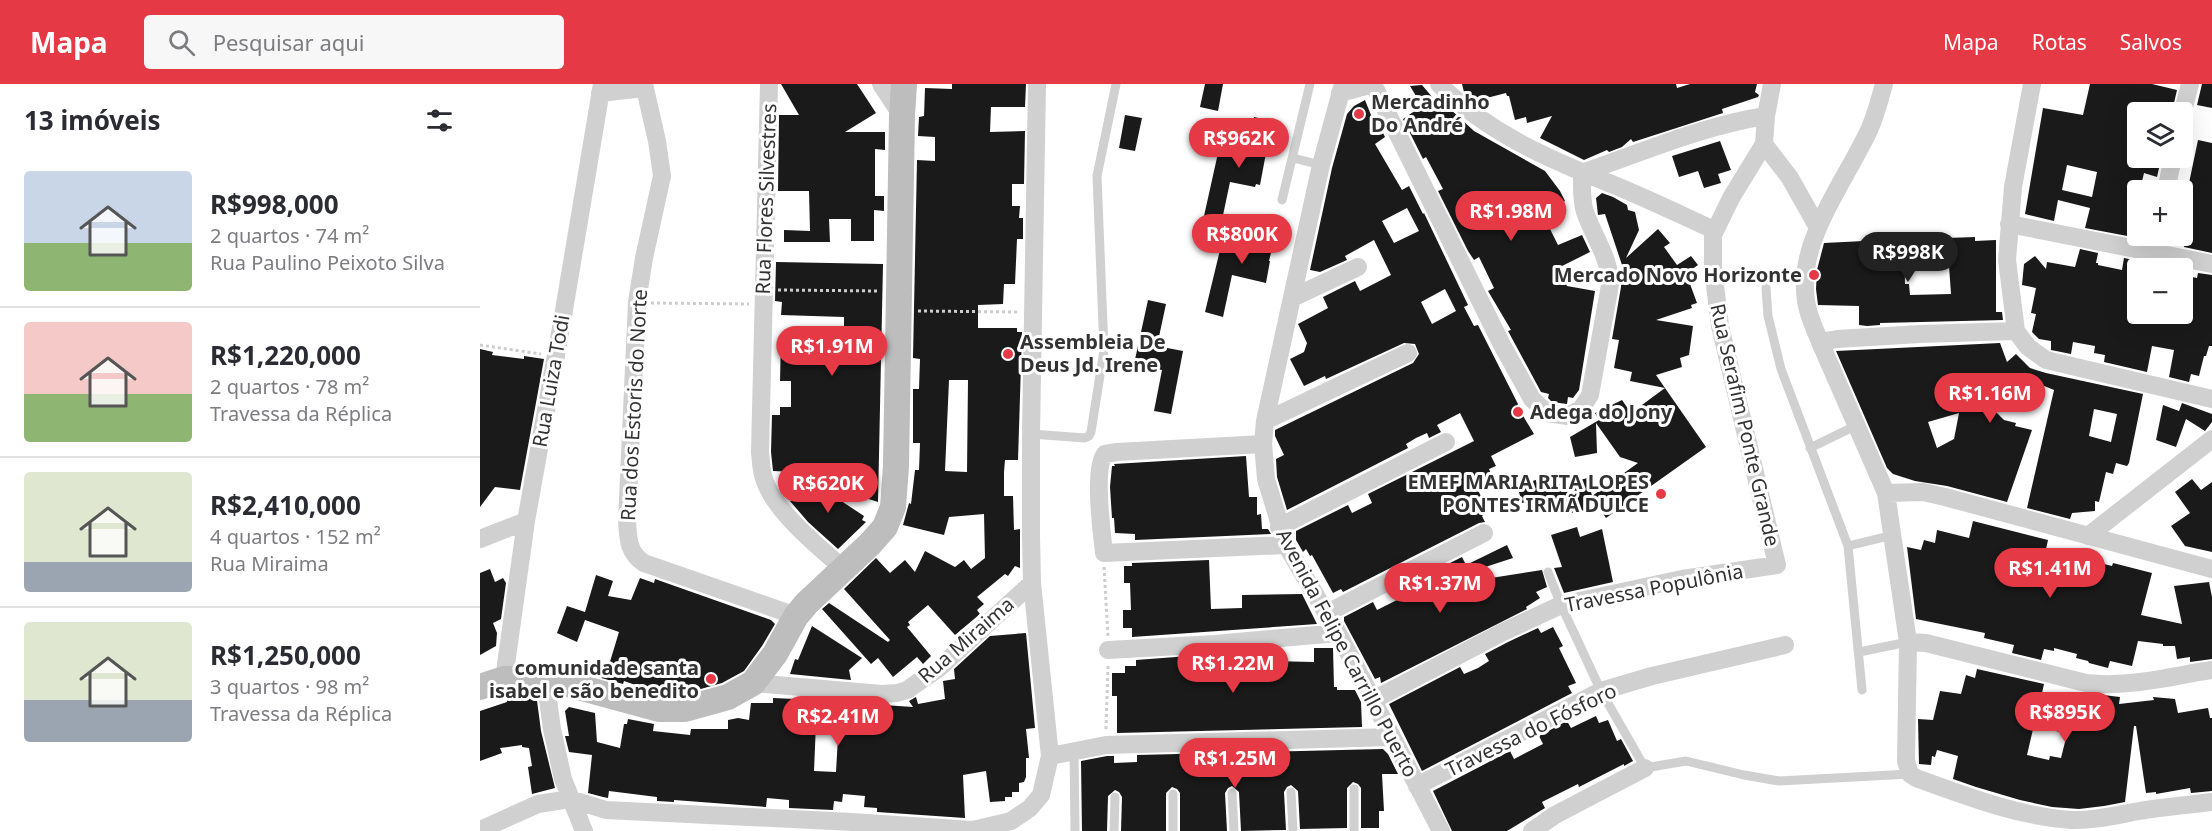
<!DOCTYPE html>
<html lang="pt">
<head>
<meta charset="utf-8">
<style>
  body { margin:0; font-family:"Noto Sans",sans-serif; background:#f7f7f7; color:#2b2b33; height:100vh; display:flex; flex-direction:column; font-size:22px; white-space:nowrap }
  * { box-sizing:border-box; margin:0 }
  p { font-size:20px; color:#7c7c81 }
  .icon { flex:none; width:33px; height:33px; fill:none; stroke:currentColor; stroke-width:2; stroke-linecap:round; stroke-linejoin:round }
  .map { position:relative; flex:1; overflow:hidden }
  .drawer { display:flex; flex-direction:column; background:#fff; width:480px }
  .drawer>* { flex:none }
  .fabs { position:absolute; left:1647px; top:18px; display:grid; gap:12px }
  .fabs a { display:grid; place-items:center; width:66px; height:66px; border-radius:6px; background:#fff; box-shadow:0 6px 24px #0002; font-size:30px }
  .price { position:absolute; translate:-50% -51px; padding:0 14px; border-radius:21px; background:#e63946; color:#fff; font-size:20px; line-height:39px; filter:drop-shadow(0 2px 3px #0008) }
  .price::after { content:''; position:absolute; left:50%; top:36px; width:18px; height:14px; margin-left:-9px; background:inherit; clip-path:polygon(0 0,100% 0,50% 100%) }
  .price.selected { background:#222; color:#fff }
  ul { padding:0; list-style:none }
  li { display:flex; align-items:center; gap:18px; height:150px; padding:0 24px }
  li+li { border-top:2px solid #e1e1e2 }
  li span { display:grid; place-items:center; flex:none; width:168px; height:120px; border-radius:6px; color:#555 }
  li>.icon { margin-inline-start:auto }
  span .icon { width:72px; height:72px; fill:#fffc; stroke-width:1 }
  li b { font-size:26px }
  h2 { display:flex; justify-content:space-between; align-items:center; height:72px; padding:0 24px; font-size:26px }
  header { display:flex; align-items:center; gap:36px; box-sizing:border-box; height:84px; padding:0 30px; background:#e63946; color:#fff }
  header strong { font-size:28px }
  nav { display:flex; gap:33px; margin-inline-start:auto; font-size:21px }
  .search { width:420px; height:54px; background:#f7f7f7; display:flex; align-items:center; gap:15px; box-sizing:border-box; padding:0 21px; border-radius:6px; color:#7c7c81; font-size:22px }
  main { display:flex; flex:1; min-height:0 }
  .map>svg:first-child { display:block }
</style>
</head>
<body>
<header>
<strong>Mapa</strong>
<div class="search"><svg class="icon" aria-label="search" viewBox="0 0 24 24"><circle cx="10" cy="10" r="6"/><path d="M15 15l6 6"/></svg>Pesquisar aqui</div>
<nav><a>Mapa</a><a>Rotas</a><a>Salvos</a></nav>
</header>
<main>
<section class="drawer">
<h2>13 imóveis<svg class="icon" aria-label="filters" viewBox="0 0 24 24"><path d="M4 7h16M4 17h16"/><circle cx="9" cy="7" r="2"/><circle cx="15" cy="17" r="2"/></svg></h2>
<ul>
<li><span style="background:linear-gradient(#c9d6e8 60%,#8fb573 0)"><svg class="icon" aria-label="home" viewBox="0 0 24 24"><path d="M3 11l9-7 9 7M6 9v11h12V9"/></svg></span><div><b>R$998,000</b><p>2 quartos · 74 m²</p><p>Rua Paulino Peixoto Silva</p></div></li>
<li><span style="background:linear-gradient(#f6c9c9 60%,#8fb573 0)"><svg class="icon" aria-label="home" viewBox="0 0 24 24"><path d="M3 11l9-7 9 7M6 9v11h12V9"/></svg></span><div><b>R$1,220,000</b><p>2 quartos · 78 m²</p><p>Travessa da Réplica</p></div></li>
<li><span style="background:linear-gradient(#dfe7d0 75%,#9aa5b1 0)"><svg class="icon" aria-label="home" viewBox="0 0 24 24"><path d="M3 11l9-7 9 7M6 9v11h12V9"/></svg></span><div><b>R$2,410,000</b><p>4 quartos · 152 m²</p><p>Rua Miraima</p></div></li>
<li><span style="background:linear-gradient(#dfe7d0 65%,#9aa5b1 0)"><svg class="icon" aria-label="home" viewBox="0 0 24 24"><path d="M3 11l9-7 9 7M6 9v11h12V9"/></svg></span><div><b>R$1,250,000</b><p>3 quartos · 98 m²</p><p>Travessa da Réplica</p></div></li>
</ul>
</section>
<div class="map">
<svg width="1732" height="747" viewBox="0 0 1732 747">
  <rect width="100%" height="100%" fill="#fff"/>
  <path fill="#1a1a1a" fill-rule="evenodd" d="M301 0H377L396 29 365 48H405V66L395 65V112H404V127L394 126V157H371V135H349L350 158H304V146L330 147 329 107H298L299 31H319Z
    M472 0H546L545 23H511L510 48 545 47 544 100H532V122H540L539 134H543V155H537L535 200H524L523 220 498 221V244H537V248H542L538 376H525L524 388V412H533L534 446 540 445V484L535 482 528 492 525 490 497 513 504 520 497 526 500 530 475 551 448 521 428 538 430 541 427 543 451 572 443 580 437 573 413 593 398 574 391 580 342 525 349 519 408 558 410 556 364 505 396 474 410 489 425 476 435 488 445 467 475 483 484 476 491 485 505 474 504 430 469 433 464 451 423 441 429 419 431 420 435 386H439L440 359H433V305H439L440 275 433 274 437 76 455 77V53L438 52 439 33 444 32 445 4 472 5ZM469 296H488L487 388 465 387Z
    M725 0H743L738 27 720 23Z
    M982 0H1196L1197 4 1210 0H1277L1275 8 1279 11 1278 13 1242 25 1243 29 1153 58 1151 55 1142 63 1129 68 1127 66 1104 76 1060 54 1072 32 1047 39 1046 33 1035 36 1029 12H1027L1026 9 995 17 984 8Z
    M1610 0H1672L1697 6 1694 19 1683 18 1680 28H1658V64L1655 74H1671L1670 77 1680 80 1677 93 1664 89 1660 106H1658V154L1605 144 1610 124 1578 116 1574 137 1545 130 1563 24 1603 31ZM1587 81 1617 88 1612 113 1582 106Z
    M1722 0H1732V24L1717 21Z
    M942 1 953 14 956 12 994 47 1065 87 1080 107 1085 117 1077 122 1081 129 1066 137 1078 161 1102 151 1110 168 1078 184 1087 202 1115 207 1099 306 1093 314 1088 313 1087 320 1072 318 1068 314 1069 310 1061 308 1028 247 1031 246 1008 207 1014 204 999 173 994 176 988 167 958 107 963 105 946 73 943 75 923 35 942 22 930 2Z
    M885 16 895 41 898 39 905 53 895 60 922 106 929 102 943 130 944 129 988 221 984 223 994 242 998 241 1038 320 1037 322 1054 350 1011 372 1016 382 1009 385 1012 392 995 401 1007 423 1005 424 1006 428 1002 432 1005 438 999 439 863 508 861 505 853 509 832 471 830 472 826 465 823 468 816 456V447L868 421 872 429 892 419 888 410 994 357 980 329 957 341 961 348 949 354 947 349 936 354 926 360 928 364 807 426 797 393 796 375 804 371 795 352V346L933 279 939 270 935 260 924 259 846 295 845 292 824 302 810 275 824 268 827 259 818 240 848 224 843 213 875 197 880 207 911 191 894 156 865 172 867 176 840 188 830 186 852 84 867 30 874 22ZM927 124 939 147 914 159 902 137ZM965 205 976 227 952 240 941 218Z
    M645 31 662 34 655 67 639 64Z
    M774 33 792 37 780 101 776 100 775 103 750 98 742 136 724 132 738 69 743 70V67L767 72Z
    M1718 56 1732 59V169L1704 163 1705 156 1702 155 1709 99Z
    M1240 57 1251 86 1238 90 1241 99 1224 104 1218 87 1199 93 1192 72Z
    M1122 109 1133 113 1147 121 1148 126 1155 128 1159 146 1146 174 1178 145 1190 159 1184 163 1197 181 1211 172 1218 181 1211 186 1217 195 1210 200 1217 219 1211 221 1212 224 1176 236 1213 242 1209 271 1200 274 1202 283 1176 291 1185 304 1150 297 1152 288 1134 284 1139 256 1132 255 1141 203 1142 181 1125 130 1118 131 1116 114Z
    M785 131 799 136 789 177H790L786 199 752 191 743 233 725 228 740 166H743L744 163 771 169 780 132Z
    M1495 153V157L1516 156V228H1522L1523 236 1400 239V241L1387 242 1379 241V222L1338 221 1336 205 1337 186 1344 159 1424 155 1425 200H1429L1430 211 1471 210 1467 154Z
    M1600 165 1618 169 1616 179H1618V181L1642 186 1644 174 1658 177V230H1702V191L1717 194 1718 189 1732 191V262H1729L1726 272H1724L1719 292 1711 290 1709 298 1689 293 1694 266 1672 262 1667 288 1624 278 1625 271 1614 269 1615 262 1593 258 1591 270 1571 266V257L1559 255 1552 248 1556 230 1551 229 1556 204 1542 201 1544 180 1555 172 1566 185 1567 178 1595 183Z
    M296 178 403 180 398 418 332 397 340 389 293 387 291 368 292 331H300V323H311V297H300L301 255H364V233L301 231 302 218 295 217Z
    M668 216 686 220 677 262 703 267 691 330 674 327 682 286 654 280Z
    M1520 259 1527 278 1536 270 1550 284 1566 289 1663 310 1649 379 1647 382 1636 379 1633 390 1626 388 1619 418 1615 417V427L1592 429 1590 435 1547 424 1574 306 1545 294 1512 324 1524 336 1536 339 1535 342 1552 346 1527 418 1467 402 1435 397 1413 390 1407 384 1356 267ZM1614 325 1637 330 1631 358 1609 352ZM1479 329 1474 355 1457 364 1448 338Z
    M0 265 13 268 12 271 44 275V272L64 275 40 406 15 403 0 423Z
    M1185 304 1226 363 1126 434 1119 423 1086 430 1083 414 1059 421 1058 419 1050 420 1049 417 1042 419 1037 401 1056 396 1058 403 1076 398 1077 401 1108 394 1112 412 1158 379 1140 373 1116 339 1117 369 1095 373 1090 353 1119 336 1115 329 1142 316 1151 329Z
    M1702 319 1732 330V338L1725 347 1706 335 1696 363 1676 356 1683 321 1699 327Z
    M766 372 769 413H777V431L781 430 782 445H788L791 450 655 456V450L635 449 634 434H632L630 403 632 382H635L634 380Z
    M1712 395 1721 406 1732 398V468L1705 462 1691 442 1710 429 1695 408Z
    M331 397 384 432 382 436 386 438 358 465 328 438 310 417Z
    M1493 437 1568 456 1565 470 1586 476 1589 466 1609 471 1608 476 1632 482 1633 479 1672 489 1661 531 1702 540 1694 502 1729 498 1732 513V575L1710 578V573L1697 575 1695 562H1683V560L1658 557 1652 582 1630 577 1628 584 1609 579 1608 577 1596 574 1597 570 1574 564V567L1564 565 1561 576 1532 569 1534 561 1504 554 1505 549 1436 535 1427 463 1441 466 1444 456 1455 459 1457 446 1489 454Z
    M1097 443 1100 453 1122 445 1133 498 1084 509 1074 484 1082 483 1071 451Z
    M1027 461 1033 474 990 488 992 497 1062 486 1067 503 1056 508 1060 514 1046 523 1047 525 901 599 900 593 895 595 864 537V533L893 518 897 526 917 516 914 507 939 495 943 502 968 489 964 482 982 473 986 481Z
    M729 476 731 525 762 524V511L822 510 837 540 652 553V544H643V526H651L650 499H644V482H652V479Z
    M10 485 15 498 23 494 26 499 21 535 13 539 17 549 16 562 0 571V489Z
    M116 491 133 497 128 512 151 516 160 494 174 499 175 495 291 536 295 540 282 562 264 587 242 599 203 610H181L144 597 143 600 114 592 118 580 121 581 122 578 129 581 139 548 105 536 97 558 77 549 87 522 105 528Z
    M332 542 382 574 369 586 371 596 310 590 315 575 318 576Z
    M1073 543 1083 562 1079 564 1096 599 1088 602 1092 609 942 687 909 620 980 583 984 590 998 584 1009 577 1005 570 1028 558 1058 544 1061 549Z
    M546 549 555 644 546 645 549 674H546V693L544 698 539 699V708H532V713H525V717L510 718 506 687 483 691 485 734 397 728V724L384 723 385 712 363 710 362 718 354 717 353 726 309 724V716L287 714 286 723 194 716V718L177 717V713L129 707 128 714 123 713 108 709 112 671 89 668 85 652H89L85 627 89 623 115 629 117 658 140 664 144 640H147L148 635 174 640 173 647 210 651 211 645H248V636L258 634 269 636 271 619H293V614L337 616 334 687 356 688 360 618 433 623 429 617 436 613 438 620 465 615 463 597 475 595 474 585 510 552Z
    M834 564H853L854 603H857V606H875L881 618 882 643 637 649V612H632V589H645V582H656V576L789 566V577L834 578Z
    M1497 585 1564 600 1562 609 1572 611 1570 621 1592 626 1597 608 1640 613 1639 620 1674 616 1673 613 1695 615 1698 629 1728 624 1730 634H1732V707L1711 709 1710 704 1676 710V708L1666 709 1656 642H1654L1645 718 1624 722 1599 725 1572 723 1540 716 1496 703 1473 695 1478 672 1457 666 1455 673 1452 672 1451 681 1439 680 1438 635 1453 636 1460 607 1481 610 1486 591 1495 594ZM1554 641 1587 650 1581 674 1570 672 1569 676 1547 671Z
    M56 609 61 647 75 704 52 710 48 683 52 682 49 664 42 663V661L20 664 22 669 0 677V627L27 618V610Z
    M1116 632 1119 639 1128 636 1137 657 1141 655 1153 677 1144 682V680L1099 703 1098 700 1062 718 1065 724 1027 747H972L953 707 1030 667 1034 675 1063 660 1059 652 1087 637 1091 644Z
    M903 665 908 670 918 690H902L904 727H899V744H881V704L878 700 873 698 867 704V744L820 745 818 707 811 701 807 703 804 708 806 746 761 747 759 708 752 702 748 704 745 709 747 747H700V709L697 705 692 703 686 709V747H641L642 713 639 708 635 706 628 712 627 747H602L601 677 627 672H634V679L657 678V671Z"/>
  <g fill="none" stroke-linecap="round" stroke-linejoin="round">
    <path stroke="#cdcdcd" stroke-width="3" stroke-dasharray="3 3" stroke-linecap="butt" d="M298 206 399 207
      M171 219 269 220
      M438 227 537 228
      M0 261 61 270
      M624 483 628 552
      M626 645 628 582"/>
    <path stroke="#d0d0d0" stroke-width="9" d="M813 74 841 81
      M802 116 830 0
      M1286 204 1288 232 1301 285 1368 462 1382 606
      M551 350 605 354 609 352 611 348 624 266 617 92 636 0
      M1330 364 1375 342
      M1368 462 1413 451
      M1068 488 1081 521 1121 607 1165 684 1206 677 1264 691 1299 697 1430 690
      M1379 568 1428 558
      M594 667 595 747
      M874 705V747
      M811 708 813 747
      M752 709 754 747
      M693 710V747
      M634 747 635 713"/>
    <path stroke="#d0d0d0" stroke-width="18" d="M164 0 177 57 182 92 164 174 157 218 147 436C148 454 148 469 164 479L316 532
      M289 0 280 368C281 379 281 390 286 400 298 430 340 464 364 485
      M401 0 422 32
      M863 0 841 81 785 337 783 360 786 395 806 461 858 549 961 747
      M893 0 1022 261 1052 315 1067 329 1088 332 1101 325 1110 311 1130 201C1130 173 1114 154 1105 128 1101 116 1102 102 1102 89
      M959 0C1005 47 1068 75 1129 99 1164 113 1199 130 1234 146
      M1404 0C1400 15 1396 30 1390 44 1368 93 1322 150 1325 205 1325 224 1333 241 1340 258L1406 409 1428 558 1426 677 1430 690 1436 694C1486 712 1537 732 1591 736 1614 737 1637 731 1659 727 1683 723 1708 721 1732 718
      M1552 0 1533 103 1527 176 1536 247 1548 263 1566 276 1732 315
      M120 9 164 4
      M860 9 893 0
      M1702 31 1710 0
      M1284 60 1310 94 1337 142
      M1102 89C1160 69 1225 41 1286 32
      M1686 106 1693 74
      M1529 140 1732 180
      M812 214 878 183
      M1340 258 1357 255 1440 250 1536 247
      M785 337 928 269
      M783 360 637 368 625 370C613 384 622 450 624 469L806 461
      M1406 409 1443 408 1465 413 1732 485
      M799 443 966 358
      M1608 452 1732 355
      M0 455 46 437
      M847 529 1004 449
      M1428 558 1446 559 1606 599C1648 604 1691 592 1732 586
      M628 566 735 560 858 549
      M65 594 72 645 83 695 104 747
      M24 595 46 437 82 238 122 0
      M273 599 402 610 417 609 427 606 459 584 552 499
      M893 616 1023 548 1081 521 1202 495 1297 481 1240 242 1233 185V151L1251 114 1284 60 1286 32 1292 0
      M570 672 626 661 912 653
      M937 702 1121 607 1172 592 1305 561
      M0 746 58 720 90 715 126 726 372 738 493 746 531 737 550 724 561 711 570 672 552 499 551 452V350L557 0
      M1052 747 1075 731 1165 684"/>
    <path stroke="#bdbdbd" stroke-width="26" d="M0 603 24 595 65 594 179 625H205L248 613 273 599 295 570 316 532 327 519 390 460 405 443 413 423 416 382 422 32 424 0"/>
  </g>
  <g fill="#e63946" stroke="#fff" stroke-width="2">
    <circle cx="879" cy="30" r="6"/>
    <circle cx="1334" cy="191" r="6"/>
    <circle cx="528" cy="270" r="6"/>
    <circle cx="1038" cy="328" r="6"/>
    <circle cx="1181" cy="410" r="6"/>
    <circle cx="231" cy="595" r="6"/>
  </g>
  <g text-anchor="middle" stroke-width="6" stroke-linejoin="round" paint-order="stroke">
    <g font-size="20" font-weight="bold" fill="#333" stroke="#fff" text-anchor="start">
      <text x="891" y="25">Mercadinho<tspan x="891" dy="23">Do André</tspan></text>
      <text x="1322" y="198" text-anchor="end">Mercado Novo Horizonte</text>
      <text x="540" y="265">Assembleia De<tspan x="540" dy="23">Deus Jd. Irene</tspan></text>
      <text x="1050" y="335">Adega do Jony</text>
      <text x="1169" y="405" text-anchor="end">EMEF MARIA RITA LOPES<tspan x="1169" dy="23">PONTES IRMÃ DULCE</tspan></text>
      <text x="219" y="591" text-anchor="end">comunidade santa<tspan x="219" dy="23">isabel e são benedito</tspan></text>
    </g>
    <g font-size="20" fill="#333" stroke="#fff">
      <text transform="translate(286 115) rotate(-88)" y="7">Rua Flores Silvestres</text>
      <text transform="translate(71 297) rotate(-80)" y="7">Rua Luiza Todi</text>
      <text transform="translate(154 321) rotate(-87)" y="7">Rua dos Estoris do Norte</text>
      <text transform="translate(1265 341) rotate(77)" y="7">Rua Serafim Ponte Grande</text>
      <text transform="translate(1174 504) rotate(-11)" y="7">Travessa Populônia</text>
      <text transform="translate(486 556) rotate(-41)" y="7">Rua Miraima</text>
      <text transform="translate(867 569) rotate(62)" y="7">Avenida Felipe Carrillo Puerto</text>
      <text transform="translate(1051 646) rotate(-26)" y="7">Travessa do Fósforo</text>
    </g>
  </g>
</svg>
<div class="fabs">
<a><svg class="icon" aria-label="layers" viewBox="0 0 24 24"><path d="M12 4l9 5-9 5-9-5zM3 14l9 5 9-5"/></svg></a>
<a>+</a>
<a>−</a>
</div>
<b class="price" style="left:759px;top:85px">R$962K</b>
<b class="price" style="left:1031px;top:158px">R$1.98M</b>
<b class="price" style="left:762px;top:181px">R$800K</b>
<b class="price selected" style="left:1428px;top:199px">R$998K</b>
<b class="price" style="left:352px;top:293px">R$1.91M</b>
<b class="price" style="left:1510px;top:340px">R$1.16M</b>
<b class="price" style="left:348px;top:430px">R$620K</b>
<b class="price" style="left:1570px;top:515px">R$1.41M</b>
<b class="price" style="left:960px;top:530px">R$1.37M</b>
<b class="price" style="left:753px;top:610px">R$1.22M</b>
<b class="price" style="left:1585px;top:659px">R$895K</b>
<b class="price" style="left:358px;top:663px">R$2.41M</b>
<b class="price" style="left:755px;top:705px">R$1.25M</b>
</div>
</main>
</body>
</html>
